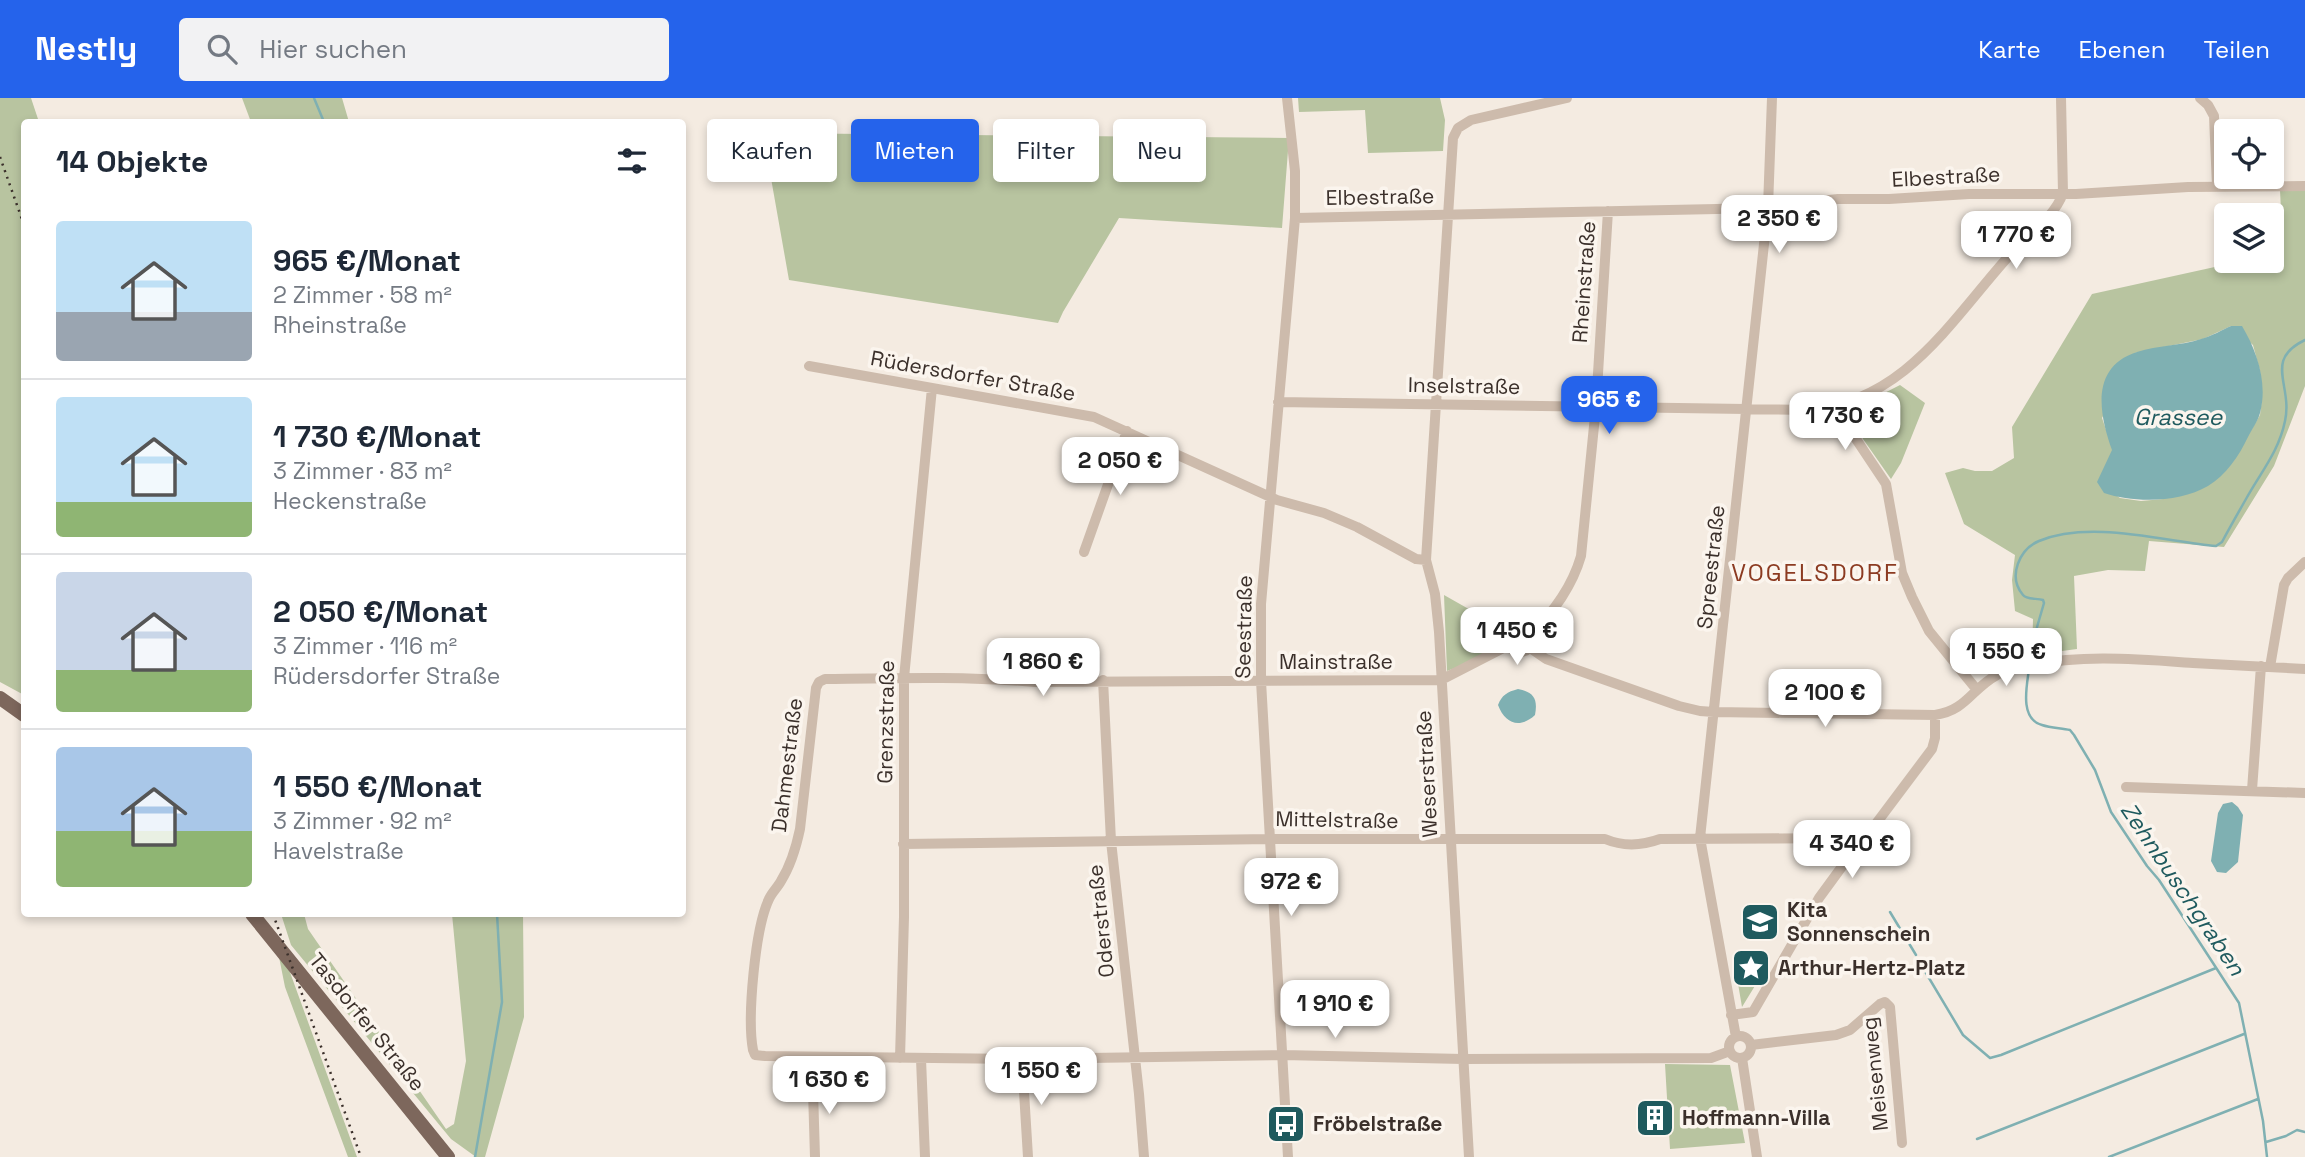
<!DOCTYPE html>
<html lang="de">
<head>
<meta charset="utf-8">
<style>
  body { margin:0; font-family:"Space Grotesk",sans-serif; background:#f2f2f3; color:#1f2937; height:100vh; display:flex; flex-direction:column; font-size:26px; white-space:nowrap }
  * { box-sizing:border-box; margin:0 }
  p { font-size:23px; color:#747a83 }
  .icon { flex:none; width:38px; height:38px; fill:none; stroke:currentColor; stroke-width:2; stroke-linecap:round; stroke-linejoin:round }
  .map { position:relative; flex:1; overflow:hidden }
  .details { position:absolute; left:21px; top:21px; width:665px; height:798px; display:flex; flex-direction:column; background:#fff; border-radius:7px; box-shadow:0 4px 10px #0003 }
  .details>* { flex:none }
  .top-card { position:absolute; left:707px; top:21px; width:665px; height:63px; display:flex; gap:14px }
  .controls { position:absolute; left:2214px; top:21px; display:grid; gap:14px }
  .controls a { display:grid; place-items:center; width:70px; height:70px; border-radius:7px; background:#fff; box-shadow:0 4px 10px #0003; font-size:35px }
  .price { position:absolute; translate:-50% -60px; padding:0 16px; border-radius:14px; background:#fff; color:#222; font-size:23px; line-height:46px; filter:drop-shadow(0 2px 4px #0008) }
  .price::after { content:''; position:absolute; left:50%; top:42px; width:21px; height:16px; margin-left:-10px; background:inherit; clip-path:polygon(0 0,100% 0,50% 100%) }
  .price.current { background:#2563eb; color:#fff }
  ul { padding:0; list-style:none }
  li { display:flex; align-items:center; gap:21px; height:175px; padding:0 35px }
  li+li { border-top:2px solid #e0e1e3 }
  li span { display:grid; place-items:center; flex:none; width:196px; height:140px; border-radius:7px; color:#555 }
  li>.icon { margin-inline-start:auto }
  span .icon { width:84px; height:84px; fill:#fffc; stroke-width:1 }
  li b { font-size:30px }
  h2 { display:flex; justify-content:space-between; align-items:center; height:84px; padding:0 35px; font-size:30px }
  .pill { padding:0 24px; border-radius:7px; background:#fff; box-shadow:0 4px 10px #0003; font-size:24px; line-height:63px }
  .pill.current { background:#2563eb; color:#fff }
  header { display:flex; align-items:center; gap:42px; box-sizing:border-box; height:98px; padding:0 35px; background:#2563eb; color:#fff }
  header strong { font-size:33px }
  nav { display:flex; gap:38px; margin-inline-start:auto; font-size:24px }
  .search { width:490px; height:63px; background:#f2f2f3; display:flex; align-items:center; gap:18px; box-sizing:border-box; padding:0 24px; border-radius:7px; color:#747a83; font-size:26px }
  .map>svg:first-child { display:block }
</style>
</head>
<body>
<header>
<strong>Nestly</strong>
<div class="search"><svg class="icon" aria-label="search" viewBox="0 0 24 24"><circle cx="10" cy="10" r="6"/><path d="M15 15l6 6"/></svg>Hier suchen</div>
<nav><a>Karte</a><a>Ebenen</a><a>Teilen</a></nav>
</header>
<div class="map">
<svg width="2305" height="1059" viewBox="0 0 2305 1059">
  <rect width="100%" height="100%" fill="#f4ebe1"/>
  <path fill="#b8c4a0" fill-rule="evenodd" d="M0 0H31L39 24H24V597L0 584Z
    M242 0H342L349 24H251Z
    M1298 0H1440L1445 22 1443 53 1368 55 1365 12 1299 14Z
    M763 35 1289 40 1282 130 1119 120 1063 214 1058 225 789 182Z
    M2280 92H2305V288L2274 368 2224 449 2149 443 2145 473 2108 472 2074 478 2077 551 2032 557 2033 521 2015 513 2012 482 2015 457 1964 426 1945 375 1963 370 1975 373H1992L2014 360 2012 329 2092 196 2242 163H2272V156L2283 153ZM2231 228 2253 247 2260 273 2262 300 2260 317 2250 334 2163 401 2141 403 2120 400 2098 384 2113 352 2102 320 2135 255 2203 241Z
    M1900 287 1925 305 1901 365 1891 381 1863 341 1855 310Z
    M1444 497 1504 531 1502 537 1503 544 1463 567 1447 573Z
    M281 816H304L308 831 446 1031 454 1026 466 963 452 816H523L524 919 485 1059H476L451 1041 291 847Z
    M278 854 287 866 357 1059H348L285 889Z
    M1736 874 1761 878 1742 909Z
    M1665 966 1730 967 1745 1045 1670 1051Z"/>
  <path fill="#7fb0b2" d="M2231 228H2242C2257 253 2268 285 2260 315 2258 323 2252 331 2248 339 2239 358 2226 377 2208 388 2179 405 2134 405 2104 395L2097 384 2112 352C2099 316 2090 269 2137 254 2158 247 2181 248 2201 241 2212 238 2222 232 2231 228Z
    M1518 591C1534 594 1538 601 1535 617 1520 631 1505 626 1498 607 1502 597 1507 594 1518 591Z
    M2232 704 2238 709 2243 717 2238 764 2226 775 2217 774 2211 763 2218 715 2223 706Z"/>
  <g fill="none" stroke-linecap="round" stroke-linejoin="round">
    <path stroke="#7fb0b2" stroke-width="2.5" d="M314 0 324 24
      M2030 565 2035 536 2044 505 2043 502C2037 500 2027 502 2023 497 2007 478 2020 451 2039 443 2090 422 2163 443 2216 448L2222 444C2230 429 2238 415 2246 401 2261 374 2279 353 2285 323 2293 287 2263 262 2305 242
      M2029 571C2027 587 2019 621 2042 627 2051 630 2061 630 2070 632L2074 637 2095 672 2111 714 2147 768 2159 782 2239 905 2263 1023 2267 1059
      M1890 814 1916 857
      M1923 870 1963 937 1990 960 2001 957 2216 870
      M1977 1041 2244 936
      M2266 1044 2286 1038 2297 1032 2305 1034
      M475 1059 502 904 497 816
      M2109 1059 2258 1001"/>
    <path stroke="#cdbbac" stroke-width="10" d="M1287 0 1295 73V120L1261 506V583L1288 1059
      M2200 0 2208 7 2214 18 2217 88
      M1295 120 1717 111 1768 109 1838 101H1889L1969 96H2076L2188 89 2305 88
      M809 268 1094 319 1277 402 1324 415 1357 429 1416 461 1426 462
      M1278 304 1807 312C1903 305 1950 224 2008 159 2026 139 2055 119 2063 95L2061 0
      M1841 307 1852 335 1886 386 1902 475 1912 499 1929 533 1977 592
      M1084 454 1127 333
      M1507 541a13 13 0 1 1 26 0a13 13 0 1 1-26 0Z
      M1531 535C1554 515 1573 486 1581 458L1596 308 1608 113
      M1509 547 1441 582 1035 584C966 578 895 580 825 581L819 584 816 590 800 731C796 750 791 767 781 783 778 789 772 794 769 801 755 830 747 920 753 952L755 957 765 958 1022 961 1283 957 1463 961 1711 960 1730 953
      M1530 550 1546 561 1679 608 1700 613 1714 614 1935 617C1967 612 1971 591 1997 577 2004 573 2014 570 2022 569 2078 556 2136 561 2193 565 2230 567 2268 569 2305 571
      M2270 569 2284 487 2288 480 2305 464
      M1103 582 1111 743 1139 996 1144 1059
      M2126 689 2305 695
      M2252 692 2261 568
      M903 746 1271 741H1605C1624 749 1641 748 1660 741L1852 740
      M1731 917 1753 914 1819 800 1849 759 1853 752 1852 740 1875 727 1932 651 1935 640V617
      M1729 949a11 11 0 1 1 22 0a11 11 0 1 1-22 0Z
      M1736 939 1700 740 1768 109 1772 0
      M1751 947 1836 937 1850 932 1880 906 1885 904 1890 909 1902 1045
      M812 959 815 1059
      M900 960 904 819V580L932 290
      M1742 960 1757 1059
      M921 961 925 1059
      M1022 961 1028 1059
      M1469 1059 1439 534 1435 496 1426 462 1453 40 1458 30 1471 22 1567 0"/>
    <path stroke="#7d675c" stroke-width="14" d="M0 600 24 617
      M252 816 448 1059"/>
    <path stroke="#3b302b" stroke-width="2.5" stroke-dasharray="2 5" stroke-linecap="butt" d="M0 59 24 127
      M273 816 361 1059"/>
  </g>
  <defs>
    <symbol id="school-square" viewBox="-11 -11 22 22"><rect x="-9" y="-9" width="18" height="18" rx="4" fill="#1f5a5e" stroke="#fbf5ee"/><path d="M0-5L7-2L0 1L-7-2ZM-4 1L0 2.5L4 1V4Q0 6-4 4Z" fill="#fff"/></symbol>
    <symbol id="sight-square" viewBox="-11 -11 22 22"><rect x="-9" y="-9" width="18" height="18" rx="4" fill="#1f5a5e" stroke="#fbf5ee"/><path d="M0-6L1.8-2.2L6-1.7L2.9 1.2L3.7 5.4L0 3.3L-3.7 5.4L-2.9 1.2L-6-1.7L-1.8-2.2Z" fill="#fff"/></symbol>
    <symbol id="building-square" viewBox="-11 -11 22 22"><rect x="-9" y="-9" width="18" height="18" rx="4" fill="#1f5a5e" stroke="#fbf5ee"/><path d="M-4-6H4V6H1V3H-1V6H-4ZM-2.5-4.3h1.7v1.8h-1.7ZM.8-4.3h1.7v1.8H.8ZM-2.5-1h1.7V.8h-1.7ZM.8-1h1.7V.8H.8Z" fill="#fff"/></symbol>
    <symbol id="bus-square" viewBox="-11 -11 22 22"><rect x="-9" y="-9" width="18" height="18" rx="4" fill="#1f5a5e" stroke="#fbf5ee"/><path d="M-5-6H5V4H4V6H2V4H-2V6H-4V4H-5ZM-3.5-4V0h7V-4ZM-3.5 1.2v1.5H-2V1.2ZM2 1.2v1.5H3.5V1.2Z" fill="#fff"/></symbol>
  </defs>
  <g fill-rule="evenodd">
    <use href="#school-square" x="1738" y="802" width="44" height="44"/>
    <use href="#sight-square" x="1729" y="848" width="44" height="44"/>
    <use href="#building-square" x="1633" y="998" width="44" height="44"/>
    <use href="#bus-square" x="1264" y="1004" width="44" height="44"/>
  </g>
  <g text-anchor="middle" stroke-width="7" stroke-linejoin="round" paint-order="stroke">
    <g font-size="21" fill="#3b302b" stroke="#fbf5ee">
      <text transform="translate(1946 79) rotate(-3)" y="7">Elbestraße</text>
      <text transform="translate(1380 99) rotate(-1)" y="7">Elbestraße</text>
      <text transform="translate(1584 184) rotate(-86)" y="7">Rheinstraße</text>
      <text transform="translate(973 278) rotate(10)" y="7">Rüdersdorfer Straße</text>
      <text transform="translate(1464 288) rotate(1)" y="7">Inselstraße</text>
      <text transform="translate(1711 469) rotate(-84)" y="7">Spreestraße</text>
      <text transform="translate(1244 529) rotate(-89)" y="7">Seestraße</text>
      <text x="1336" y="571">Mainstraße</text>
      <text transform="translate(886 624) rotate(-89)" y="7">Grenzstraße</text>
      <text transform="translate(787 667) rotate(-83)" y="7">Dahmestraße</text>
      <text transform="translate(1427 676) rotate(-93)" y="7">Weserstraße</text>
      <text transform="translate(1337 722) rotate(1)" y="7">Mittelstraße</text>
      <text transform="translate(1101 823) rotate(-96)" y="7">Oderstraße</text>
      <text transform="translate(367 924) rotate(51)" y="7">Tasdorfer Straße</text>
      <text transform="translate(1875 976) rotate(-96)" y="7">Meisenweg</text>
    </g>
    <g font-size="21" font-weight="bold" fill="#3b302b" stroke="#fbf5ee" text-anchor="start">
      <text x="1787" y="819">Kita<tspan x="1787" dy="24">Sonnenschein</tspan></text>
      <text x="1778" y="877">Arthur-Hertz-Platz</text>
      <text x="1682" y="1027">Hoffmann-Villa</text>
      <text x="1313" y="1033">Fröbelstraße</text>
    </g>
    <g font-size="23" font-style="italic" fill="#1f5a5e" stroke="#fbf5ee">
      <text x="2178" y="327">Grassee</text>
      <text transform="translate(2183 791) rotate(56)" y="8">Zehnbuschgraben</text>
    </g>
    <g font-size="24" letter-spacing="2" fill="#8c3b22" stroke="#fbf5ee">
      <text x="1815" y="483">VOGELSDORF</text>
    </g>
  </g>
</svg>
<div class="controls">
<a><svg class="icon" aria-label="locate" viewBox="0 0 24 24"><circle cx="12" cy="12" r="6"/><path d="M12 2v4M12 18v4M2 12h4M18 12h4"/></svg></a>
<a><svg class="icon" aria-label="layers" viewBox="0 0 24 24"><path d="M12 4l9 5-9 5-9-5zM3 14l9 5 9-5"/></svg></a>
</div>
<b class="price" style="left:1779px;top:157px">2 350 €</b>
<b class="price" style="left:2016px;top:173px">1 770 €</b>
<b class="price current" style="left:1609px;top:338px">965 €</b>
<b class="price" style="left:1845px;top:354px">1 730 €</b>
<b class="price" style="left:1120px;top:399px">2 050 €</b>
<b class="price" style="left:1517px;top:569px">1 450 €</b>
<b class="price" style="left:2006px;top:590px">1 550 €</b>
<b class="price" style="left:1043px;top:600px">1 860 €</b>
<b class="price" style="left:1825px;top:631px">2 100 €</b>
<b class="price" style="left:1852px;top:782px">4 340 €</b>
<b class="price" style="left:1291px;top:820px">972 €</b>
<b class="price" style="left:1335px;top:942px">1 910 €</b>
<b class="price" style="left:1041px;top:1009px">1 550 €</b>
<b class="price" style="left:829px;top:1018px">1 630 €</b>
<div class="top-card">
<a class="pill">Kaufen</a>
<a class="pill current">Mieten</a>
<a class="pill">Filter</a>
<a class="pill">Neu</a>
</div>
<section class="details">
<h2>14 Objekte<svg class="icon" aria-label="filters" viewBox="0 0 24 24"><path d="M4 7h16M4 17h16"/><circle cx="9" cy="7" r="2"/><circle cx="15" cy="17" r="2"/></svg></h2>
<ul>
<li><span style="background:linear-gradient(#bfe0f5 65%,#9aa5b1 0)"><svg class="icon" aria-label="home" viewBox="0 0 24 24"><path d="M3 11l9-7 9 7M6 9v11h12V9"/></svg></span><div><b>965 €/Monat</b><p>2 Zimmer · 58 m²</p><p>Rheinstraße</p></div></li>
<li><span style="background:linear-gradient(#bfe0f5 75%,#8fb573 0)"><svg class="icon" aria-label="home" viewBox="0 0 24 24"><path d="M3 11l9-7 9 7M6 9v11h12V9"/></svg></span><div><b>1 730 €/Monat</b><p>3 Zimmer · 83 m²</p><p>Heckenstraße</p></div></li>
<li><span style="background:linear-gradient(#c9d6e8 70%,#8fb573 0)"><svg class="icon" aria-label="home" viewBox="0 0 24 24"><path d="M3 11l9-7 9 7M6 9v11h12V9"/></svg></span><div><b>2 050 €/Monat</b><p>3 Zimmer · 116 m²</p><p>Rüdersdorfer Straße</p></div></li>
<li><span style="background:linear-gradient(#a9c7e8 60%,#8fb573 0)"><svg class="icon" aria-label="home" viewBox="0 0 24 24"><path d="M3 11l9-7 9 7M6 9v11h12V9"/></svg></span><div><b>1 550 €/Monat</b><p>3 Zimmer · 92 m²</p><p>Havelstraße</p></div></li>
</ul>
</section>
</div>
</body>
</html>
